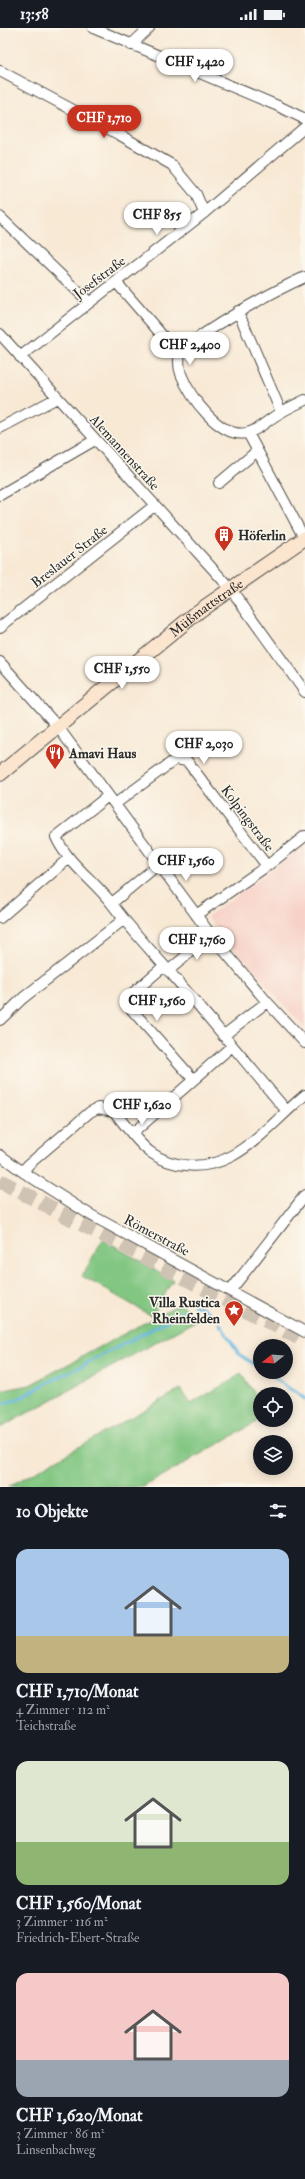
<!DOCTYPE html>
<html lang="de">
<head>
<meta charset="utf-8">
<style>
  body { margin:0; font-family:"IM FELL Double Pica",serif; background:#242831; color:#f1f3f6; height:100vh; display:flex; flex-direction:column; font-size:15px; white-space:nowrap }
  * { box-sizing:border-box; margin:0 }
  p { font-size:13px; color:#9ea1a6 }
  .icon { flex:none; width:22px; height:22px; fill:none; stroke:currentColor; stroke-width:2; stroke-linecap:round; stroke-linejoin:round }
  .map { position:relative; height:1459px; overflow:hidden }
  .details { display:flex; flex-direction:column; background:#171b24; flex:1 }
  .details>* { flex:none }
  .needle { width:26px; rotate:253deg }
  .fabs { position:absolute; left:253px; top:1311px; display:grid; gap:8px }
  .fabs a { display:grid; place-items:center; width:40px; height:40px; border-radius:50%; background:#171b24; box-shadow:0 2px 10px #0003; font-size:20px }
  .price { position:absolute; translate:-50% -34px; padding:0 9px; border-radius:14px; background:#fff; color:#222; font-size:13px; line-height:26px; filter:drop-shadow(0 1px 2px #0008) }
  .price::after { content:''; position:absolute; left:50%; top:24px; width:12px; height:9px; margin-left:-6px; background:inherit; clip-path:polygon(0 0,100% 0,50% 100%) }
  .price.current { background:#c8321e; color:#fff }
  ul { padding:0; list-style:none }
  li { display:grid; align-content:center; gap:8px; height:212px; padding:0 16px }
  li span { display:grid; place-items:center; height:124px; border-radius:12px; color:#555 }
  li>.icon { margin-inline-start:auto }
  span .icon { width:72px; height:72px; fill:#fffc; stroke-width:1 }
  li b { font-size:17px }
  h2 { display:flex; justify-content:space-between; align-items:center; height:48px; padding:0 16px; font-size:17px }
  .status { display:flex; justify-content:space-between; align-items:center; height:28px; padding:0 20px; background:#171b24; direction:ltr }
  .status svg { height:11px; fill:currentColor }
  .map>svg:first-child { display:block }
</style>
</head>
<body>
<div class="status"><b>13:58</b><svg viewBox="0 0 49 12"><path d="M0 12V9h3v3zM5 12V6h3v6zM10 12V3h3v9zM15 12V0h3v12zM26 1h20v11H26zM47 4h2v5h-2z"/></svg></div>
<div class="map">
<svg width="305" height="1459" viewBox="0 0 305 1459">
  <rect width="100%" height="100%" fill="#fbf7ec"/>
  <filter id="ink" filterUnits="userSpaceOnUse"><feTurbulence type="fractalNoise" baseFrequency=".025" numOctaves="2"/><feDisplacementMap in="SourceGraphic" scale="8" xChannelSelector="R" yChannelSelector="G"/><feConvolveMatrix kernelMatrix="1 2 1 2 8 2 1 2 1" color-interpolation-filters="sRGB"/></filter>
  <filter id="wash" filterUnits="userSpaceOnUse"><feTurbulence type="fractalNoise" baseFrequency=".012" numOctaves="4" result="noise"/><feDisplacementMap in="SourceGraphic" scale="16" xChannelSelector="R" yChannelSelector="G"/><feGaussianBlur stdDeviation="0.9" result="paint"/><feColorMatrix in="noise" values="0 0 0 0 0 0 0 0 0 0 0 0 0 0 0 0 0 1.4 0 .05"/><feComposite in="paint" operator="in"/></filter>
  <g filter="url(#wash)">
    <rect width="100%" height="100%" fill="#f8e9d5"/>
    <path fill="#f7d1c7" d="M305 817V1001L207 889Z"/>
    <path fill="#81c681" stroke="#567856" d="M103 1211 173 1252 152 1288 82 1248Z
      M181 1275 197 1292 0 1400V1363L30 1357Z
      M241 1346 260 1373V1392L143 1459H8L181 1361 191 1376Z"/>
    <g fill="none" stroke-linecap="round" stroke-linejoin="round">
      <path stroke="#65b6e0" stroke-width="3" d="M194 1278H200L210 1285
        M220 1296 239 1326 260 1340
        M265 1344 305 1371
        M0 1376C18 1374 32 1363 47 1355 95 1332 140 1308 186 1282"/>
    </g>
  </g>
  <g filter="url(#ink)">
    <g fill="none" stroke-linecap="round" stroke-linejoin="round">
      <path stroke="#cfc3b3" stroke-width="15" stroke-dasharray="15 8" stroke-linecap="butt" d="M0 1153 305 1313"/>
      <defs>
        <path id="street" d="M93 0 278 78 305 91
          M131 17 149 0
          M0 43 120 107 172 137 196 166 204 185
          M0 189 89 274
          M305 249C261 269 220 294 180 322 179 330 178 338 181 346 190 369 220 411 247 405 258 403 270 390 280 385 288 380 297 376 305 372
          M116 254 167 313 180 322
          M238 283 281 384
          M0 306 230 560 305 664
          M20 329 204 185 305 99
          M0 400 57 370
          M248 405 304 510
          M219 455 257 423
          M0 467 95 412
          M0 599 154 478
          M0 634 58 699 211 907 267 974 305 1015
          M108 768 56 809C68 836 95 853 112 876 130 900 149 921 169 943 209 989 247 1036 286 1082
          M115 776 176 731 187 733 267 838
          M112 875 159 836
          M196 887 267 838 305 808
          M0 890 69 830
          M164 938 134 964 130 973 132 982 193 1051
          M168 943 211 907
          M0 992 23 970 123 892
          M223 1008 267 974
          M133 1105 232 1018
          M0 1127 23 1144 89 1186 305 1304
          M23 1144 28 1137 90 1084 98 1080 114 1083C124 1096 137 1114 150 1124 173 1141 206 1142 232 1128 258 1114 282 1086 305 1067
          M231 1262 305 1167"/>
        <g id="secondary">
          <path id="s1" d="M0 746 199 583 305 510"/>
        </g>
      </defs>
      <use href="#street" stroke="#4a4844" stroke-width="12"/>
      <use href="#secondary" stroke="#4a4844" stroke-width="16"/>
      <use href="#street" stroke="#fff" stroke-width="10"/>
      <use href="#secondary" stroke="#fbe5cf" stroke-width="14"/>
    </g>
  </g>
  <defs>
    <symbol id="building-pin" viewBox="-11 -11 22 30"><path d="M0 17L-7.5 6A9.5 9.5 0 1 1 7.5 6Z" fill="#c8321e" stroke="#fbf7ec"/><path d="M-4-6H4V6H1V3H-1V6H-4ZM-2.5-4.3h1.7v1.8h-1.7ZM.8-4.3h1.7v1.8H.8ZM-2.5-1h1.7V.8h-1.7ZM.8-1h1.7V.8H.8Z" fill="#fff"/></symbol>
    <symbol id="restaurant-pin" viewBox="-11 -11 22 30"><path d="M0 17L-7.5 6A9.5 9.5 0 1 1 7.5 6Z" fill="#c8321e" stroke="#fbf7ec"/><path d="M-5-6h1v4h1v-4h1v4h1v-4h1v5L-1.5 .5V6h-2V.5L-5-1ZM5-6V6H3V1.5H1.5Q1.5-4 5-6Z" fill="#fff"/></symbol>
    <symbol id="sight-pin" viewBox="-11 -11 22 30"><path d="M0 17L-7.5 6A9.5 9.5 0 1 1 7.5 6Z" fill="#c8321e" stroke="#fbf7ec"/><path d="M0-6L1.8-2.2L6-1.7L2.9 1.2L3.7 5.4L0 3.3L-3.7 5.4L-2.9 1.2L-6-1.7L-1.8-2.2Z" fill="#fff"/></symbol>
  </defs>
  <g fill-rule="evenodd">
    <use href="#building-pin" x="213" y="496" width="22" height="30"/>
    <use href="#restaurant-pin" x="44" y="714" width="22" height="30"/>
    <use href="#sight-pin" x="223" y="1271" width="22" height="30"/>
  </g>
  <g text-anchor="middle" stroke-width="3" stroke-linejoin="round" paint-order="stroke">
    <g font-size="14" fill="#2b2b2b" stroke="#fbf7ec">
      <text transform="translate(99 249) rotate(-37)" y="5">Josefstraße</text>
      <text transform="translate(125 424) rotate(48)" y="5">Alemannenstraße</text>
      <text transform="translate(69 528) rotate(-38)" y="5">Breslauer Straße</text>
      <text dy="5" stroke="none"><textPath href="#s1" startOffset="265">Müßmattstraße</textPath></text>
      <text transform="translate(248 790) rotate(53)" y="5">Kolpingstraße</text>
      <text transform="translate(157 1207) rotate(28)" y="5">Römerstraße</text>
    </g>
    <g font-size="14" font-weight="bold" fill="#2b2b2b" stroke="#fbf7ec" text-anchor="start">
      <text x="238" y="512">Höferlin</text>
      <text x="69" y="730">Amavi Haus</text>
      <text x="220" y="1279" text-anchor="end">Villa Rustica<tspan x="220" dy="16">Rheinfelden</tspan></text>
    </g>
  </g>
</svg>
<div class="fabs">
<a><svg class="needle" viewBox="-14 -14 28 28"><path d="M0-13l5 13h-10z" fill="#e53935"/><path d="M0 13l5-13h-10z" fill="#9ea1a6"/></svg></a>
<a><svg class="icon" aria-label="locate" viewBox="0 0 24 24"><circle cx="12" cy="12" r="6"/><path d="M12 2v4M12 18v4M2 12h4M18 12h4"/></svg></a>
<a><svg class="icon" aria-label="layers" viewBox="0 0 24 24"><path d="M12 4l9 5-9 5-9-5zM3 14l9 5 9-5"/></svg></a>
</div>
<b class="price" style="left:195px;top:55px">CHF 1,420</b>
<b class="price current" style="left:104px;top:111px">CHF 1,710</b>
<b class="price" style="left:157px;top:208px">CHF 855</b>
<b class="price" style="left:190px;top:338px">CHF 2,400</b>
<b class="price" style="left:122px;top:662px">CHF 1,550</b>
<b class="price" style="left:204px;top:737px">CHF 2,030</b>
<b class="price" style="left:186px;top:854px">CHF 1,560</b>
<b class="price" style="left:197px;top:933px">CHF 1,760</b>
<b class="price" style="left:157px;top:994px">CHF 1,560</b>
<b class="price" style="left:142px;top:1098px">CHF 1,620</b>
</div>
<section class="details">
<h2>10 Objekte<svg class="icon" aria-label="filters" viewBox="0 0 24 24"><path d="M4 7h16M4 17h16"/><circle cx="9" cy="7" r="2"/><circle cx="15" cy="17" r="2"/></svg></h2>
<ul>
<li><span style="background:linear-gradient(#a9c7e8 70%,#c2b280 0)"><svg class="icon" aria-label="home" viewBox="0 0 24 24"><path d="M3 11l9-7 9 7M6 9v11h12V9"/></svg></span><div><b>CHF 1,710/Monat</b><p>4 Zimmer · 112 m²</p><p>Teichstraße</p></div></li>
<li><span style="background:linear-gradient(#dfe7d0 65%,#8fb573 0)"><svg class="icon" aria-label="home" viewBox="0 0 24 24"><path d="M3 11l9-7 9 7M6 9v11h12V9"/></svg></span><div><b>CHF 1,560/Monat</b><p>3 Zimmer · 116 m²</p><p>Friedrich-Ebert-Straße</p></div></li>
<li><span style="background:linear-gradient(#f6c9c9 70%,#9aa5b1 0)"><svg class="icon" aria-label="home" viewBox="0 0 24 24"><path d="M3 11l9-7 9 7M6 9v11h12V9"/></svg></span><div><b>CHF 1,620/Monat</b><p>3 Zimmer · 86 m²</p><p>Linsenbachweg</p></div></li>
</ul>
</section>
</body>
</html>
